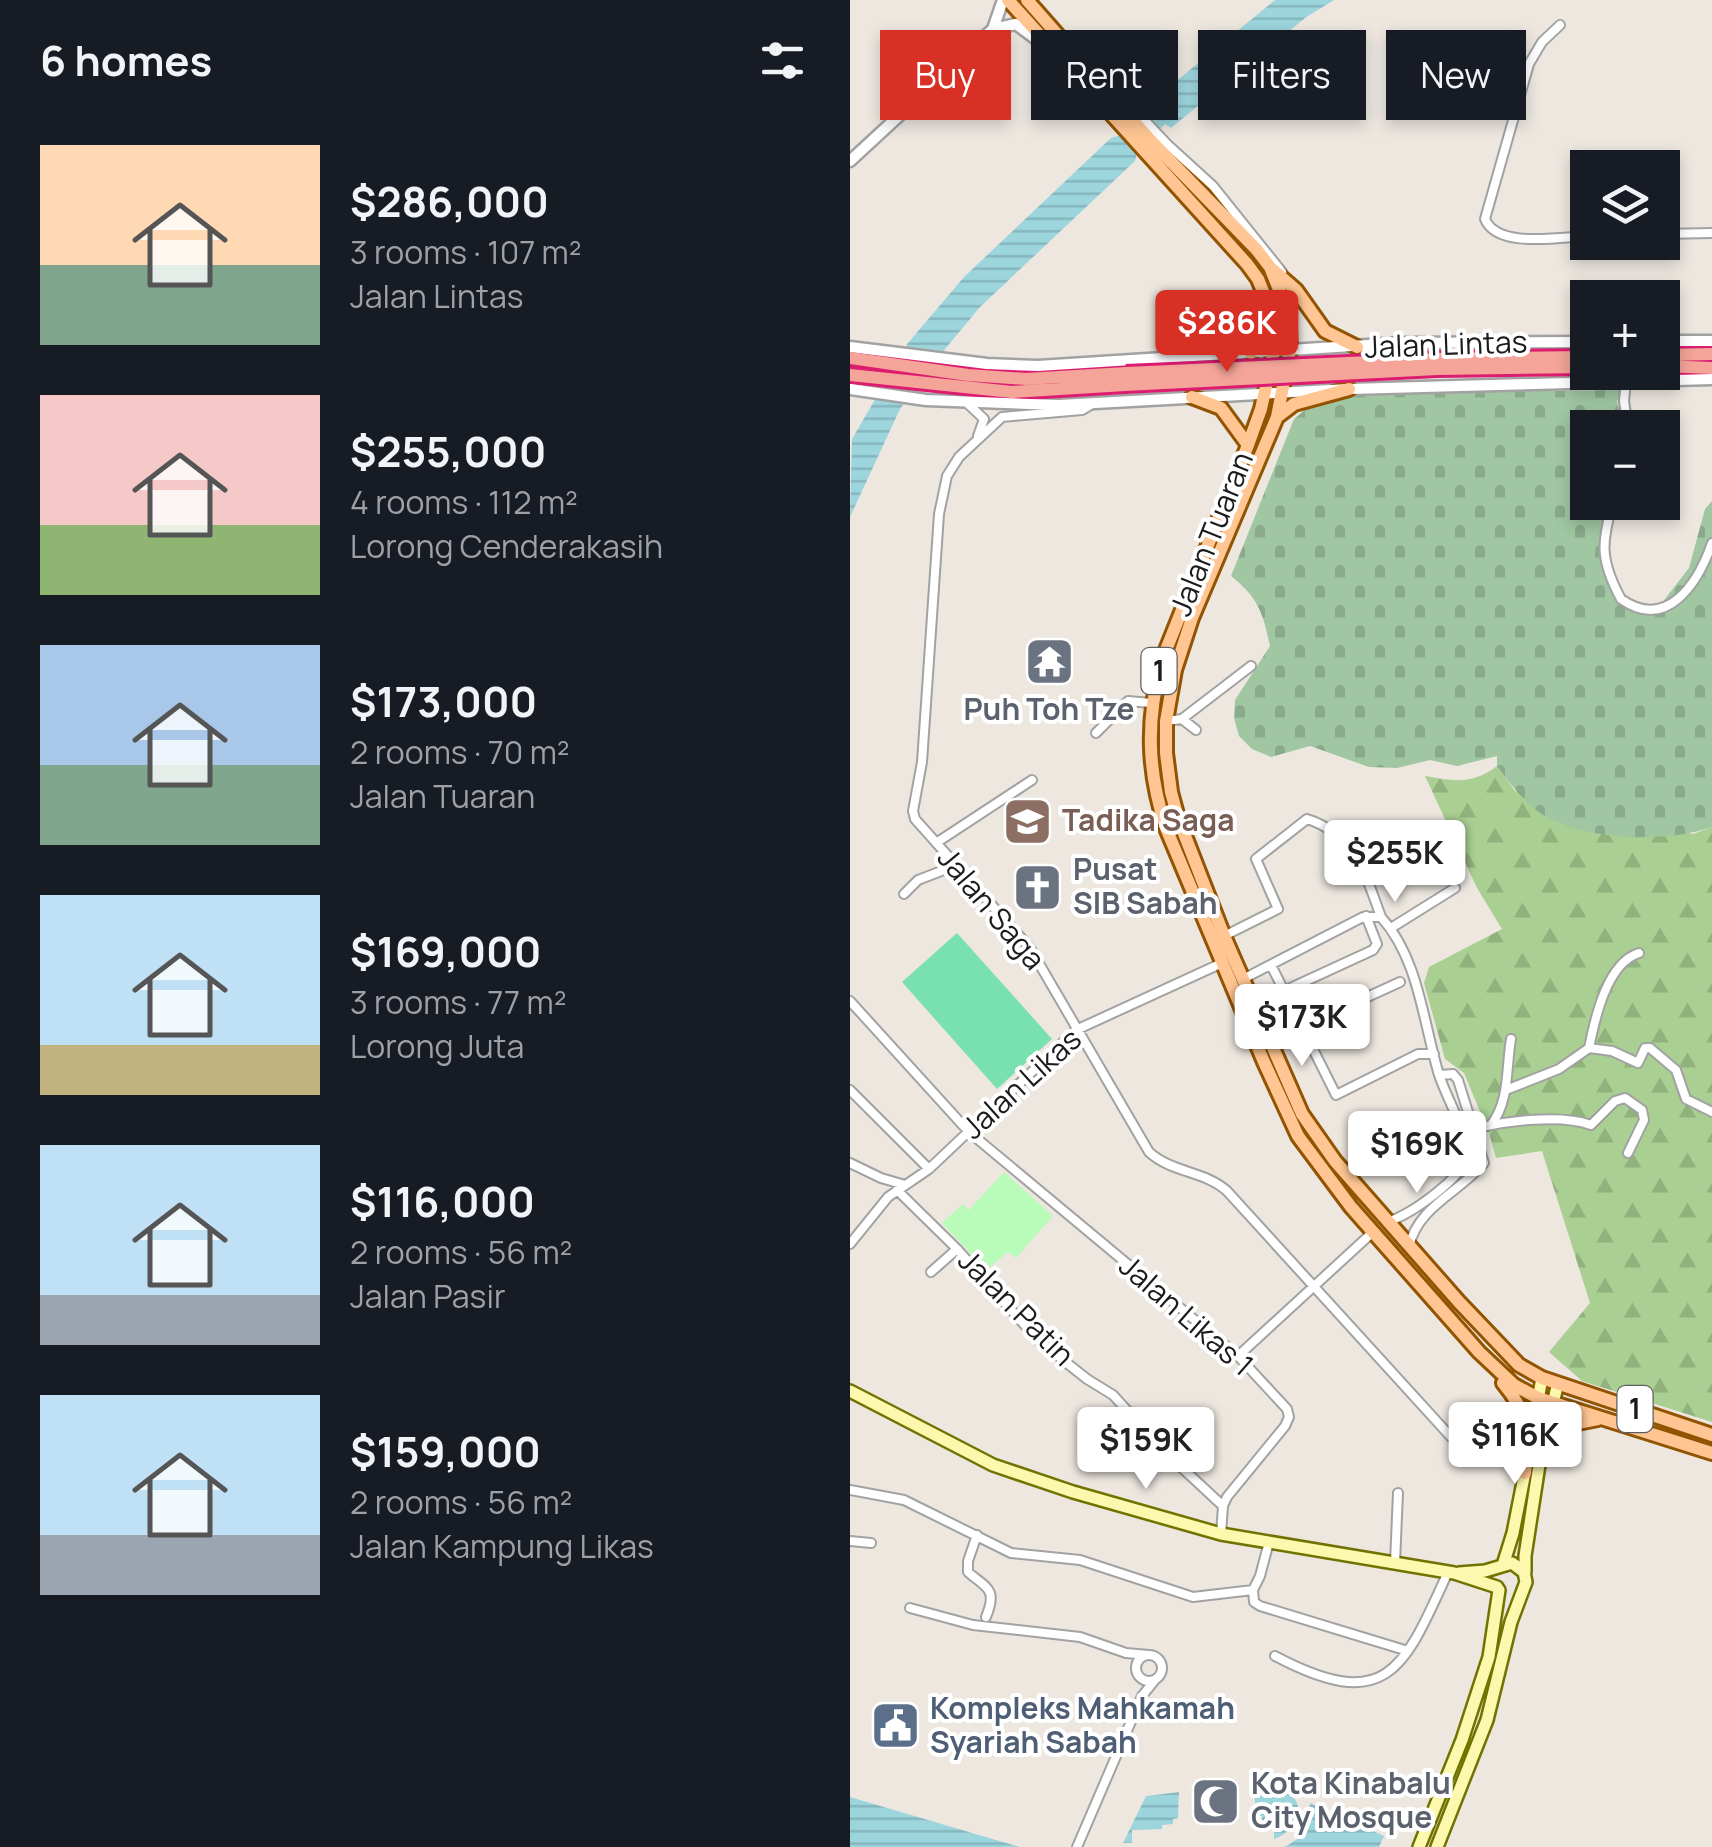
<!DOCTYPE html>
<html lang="en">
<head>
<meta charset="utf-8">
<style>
  body { margin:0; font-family:Manrope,sans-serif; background:#242831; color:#f1f3f6; height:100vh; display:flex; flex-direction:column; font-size:38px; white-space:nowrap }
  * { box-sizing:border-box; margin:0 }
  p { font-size:32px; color:#9ea1a6 }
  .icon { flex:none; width:55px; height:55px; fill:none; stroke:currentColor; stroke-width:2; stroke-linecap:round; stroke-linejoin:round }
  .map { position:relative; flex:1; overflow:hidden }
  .panel { display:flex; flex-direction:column; background:#171b24; width:850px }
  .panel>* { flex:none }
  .guide { position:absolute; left:30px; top:30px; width:680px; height:90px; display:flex; gap:20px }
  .buttons { position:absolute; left:720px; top:150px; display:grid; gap:20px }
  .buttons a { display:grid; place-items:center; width:110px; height:110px; border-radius:0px; background:#171b24; box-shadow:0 5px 15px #0003; font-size:50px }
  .price { position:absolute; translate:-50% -85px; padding:0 22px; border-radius:10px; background:#fff; color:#222; font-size:32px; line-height:65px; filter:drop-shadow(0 2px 5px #0008) }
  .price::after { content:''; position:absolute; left:50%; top:60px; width:30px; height:22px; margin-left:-15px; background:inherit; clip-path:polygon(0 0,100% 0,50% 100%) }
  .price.active { background:#d93025; color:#fff }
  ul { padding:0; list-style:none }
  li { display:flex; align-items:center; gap:30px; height:250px; padding:0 40px }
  li span { display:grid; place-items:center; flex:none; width:280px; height:200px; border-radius:0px; color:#555 }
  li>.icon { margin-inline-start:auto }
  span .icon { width:120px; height:120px; fill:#fffc; stroke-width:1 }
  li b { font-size:42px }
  h2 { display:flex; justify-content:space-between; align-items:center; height:120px; padding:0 40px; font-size:42px }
  .chip { padding:0 35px; border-radius:0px; background:#171b24; box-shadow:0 5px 15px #0003; font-size:35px; line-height:90px }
  .chip.active { background:#d93025; color:#fff }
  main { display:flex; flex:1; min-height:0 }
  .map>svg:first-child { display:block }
</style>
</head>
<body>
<main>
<section class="panel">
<h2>6 homes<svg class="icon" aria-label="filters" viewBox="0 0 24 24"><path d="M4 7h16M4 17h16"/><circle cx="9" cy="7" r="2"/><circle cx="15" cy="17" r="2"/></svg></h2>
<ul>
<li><span style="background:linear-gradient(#ffd9b3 60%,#7fa58c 0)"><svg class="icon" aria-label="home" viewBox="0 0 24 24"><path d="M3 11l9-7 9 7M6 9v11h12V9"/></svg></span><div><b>$286,000</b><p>3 rooms · 107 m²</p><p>Jalan Lintas</p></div></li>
<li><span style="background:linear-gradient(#f6c9c9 65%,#8fb573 0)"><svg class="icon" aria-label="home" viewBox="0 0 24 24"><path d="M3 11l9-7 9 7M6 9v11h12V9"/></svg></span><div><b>$255,000</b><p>4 rooms · 112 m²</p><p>Lorong Cenderakasih</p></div></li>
<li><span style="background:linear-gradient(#a9c7e8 60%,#7fa58c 0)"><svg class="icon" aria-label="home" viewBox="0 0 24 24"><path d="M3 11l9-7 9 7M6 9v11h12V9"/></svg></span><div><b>$173,000</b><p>2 rooms · 70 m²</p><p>Jalan Tuaran</p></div></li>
<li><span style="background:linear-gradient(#bfe0f5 75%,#c2b280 0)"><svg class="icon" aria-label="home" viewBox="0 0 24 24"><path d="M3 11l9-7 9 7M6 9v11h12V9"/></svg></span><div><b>$169,000</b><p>3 rooms · 77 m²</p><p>Lorong Juta</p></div></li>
<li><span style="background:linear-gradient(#bfe0f5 75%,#9aa5b1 0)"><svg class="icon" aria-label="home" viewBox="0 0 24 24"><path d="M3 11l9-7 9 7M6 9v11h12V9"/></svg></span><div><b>$116,000</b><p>2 rooms · 56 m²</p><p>Jalan Pasir</p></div></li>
<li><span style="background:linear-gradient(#bfe0f5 70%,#9aa5b1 0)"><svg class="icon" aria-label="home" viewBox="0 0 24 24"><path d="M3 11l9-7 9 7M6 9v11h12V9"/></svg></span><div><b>$159,000</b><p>2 rooms · 56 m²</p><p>Jalan Kampung Likas</p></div></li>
</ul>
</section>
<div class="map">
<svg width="862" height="1847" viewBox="0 0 862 1847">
  <defs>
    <pattern id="forest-firs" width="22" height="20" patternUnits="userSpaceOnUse" patternTransform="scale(2.5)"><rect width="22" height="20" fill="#a9cf92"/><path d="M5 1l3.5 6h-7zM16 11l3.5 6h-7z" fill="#91b17d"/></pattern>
    <pattern id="cemetery-stones" width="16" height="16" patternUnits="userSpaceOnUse" patternTransform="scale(2.5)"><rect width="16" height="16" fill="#a0c7a2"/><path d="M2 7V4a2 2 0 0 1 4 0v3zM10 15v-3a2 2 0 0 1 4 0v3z" fill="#89aa8b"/></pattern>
    <pattern id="water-rules" width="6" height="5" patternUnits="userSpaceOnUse" patternTransform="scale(2.5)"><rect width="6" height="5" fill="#9dd5dd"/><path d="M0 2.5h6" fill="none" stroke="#87b6bd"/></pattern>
  </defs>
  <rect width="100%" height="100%" fill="#ede7e0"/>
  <path fill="url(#forest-firs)" d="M647 766 665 791 843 834 862 827V1422L732 1381 699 1352 740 1303 692 1151 646 1158 639 1133 614 1073 595 1059 574 983 579 967 652 929 627 888 575 776C604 781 622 785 647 766Z"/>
  <path fill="url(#cemetery-stones)" d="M773 390 767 401 773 427 738 428V502L758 503C747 543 745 553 762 594L808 608 839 568 855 509 862 501V827C816 843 738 841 695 816 675 804 660 784 647 766V756L607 766 580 760 547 768 519 767 460 746 421 757 402 749 389 736 384 718 385 700 420 646C413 613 408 597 381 576L444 419 468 399 494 393Z"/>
  <path fill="#b9fbb9" d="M154 1172 203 1216 166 1258 158 1252 136 1270 92 1223 113 1204 119 1210Z"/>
  <path fill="#79e1af" d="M107 933 202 1039 147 1089 52 982Z"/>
  <path fill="url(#water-rules)" d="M425 0H484L455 18 321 128 315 124 287 153 285 161 130 307 96 348 50 409 0 517 2 439 58 343 114 277 261 138 271 135 302 109V101Z
    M403 1788C413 1788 426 1786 435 1791 461 1805 445 1832 424 1839V1825H412V1816L407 1815Z
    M329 1792 328 1818 323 1819V1824L312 1825V1829L282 1830V1843H273L296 1796Z
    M0 1797 170 1847H0Z
    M460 1803 534 1836 529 1847H434C455 1838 458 1823 460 1803Z"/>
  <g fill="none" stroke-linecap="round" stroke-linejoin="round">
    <defs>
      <path id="minor" d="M710 25 692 42 679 64 635 219C647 249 710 237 738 236
        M222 43 318 145 363 186 432 272
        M812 234 862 233
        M776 381 774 401 778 428
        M117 403 134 419 128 436
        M242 404 232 410 152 417 109 457 97 476 89 514 72 762 63 811 65 819 180 948 299 1152C322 1173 355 1171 377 1191L601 1437
        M763 502C751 543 750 560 771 599 817 632 848 583 862 543
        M332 719 401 666
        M316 721 332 719 346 730
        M246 733 278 701 301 703
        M86 843 182 780
        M54 894 68 880 94 870 103 861
        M541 928 605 888
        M374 936 428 909 406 859 457 819C503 833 517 877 531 917
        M421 965 486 1095 568 1054H584
        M393 979 513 917H531C569 959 573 1022 589 1075 598 1101 614 1127 619 1154 611 1179 562 1214 537 1222
        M434 991 523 950 527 944 516 916
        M0 1001 119 1132 388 1356 437 1409 439 1417 435 1426 377 1497 373 1506 371 1534
        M419 1042 550 982
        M739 1048 762 1051 788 1063 795 1048H800L826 1070 836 1099 862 1112
        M0 1090 79 1169
        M656 1090 709 1069 739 1048C745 1018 757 963 789 953
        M641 1125C660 1101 656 1067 661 1039
        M626 1128C657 1121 711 1114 741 1125L765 1101 775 1098 792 1110 794 1120 778 1153
        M0 1163 31 1178 55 1185
        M47 1190 107 1249 189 1341 237 1379 263 1395 316 1453 373 1506
        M0 1244 38 1197 79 1169 226 1030 372 963
        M559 1247C567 1207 610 1192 634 1163L608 1080 603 1074 590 1075
        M81 1272 107 1249
        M388 1356 524 1231
        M0 1490 54 1500 161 1553 230 1560 343 1597 403 1590 410 1576 419 1542
        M127 1535 118 1561V1572C136 1588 148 1588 136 1617
        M0 1541 21 1543
        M545 1563 548 1493
        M403 1590 404 1602 410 1606 558 1651
        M60 1608 123 1625 230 1637 276 1653 299 1655
        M286 1668a13 13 0 1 1 26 0a13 13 0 1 1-26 0Z
        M425 1656C537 1715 554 1669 598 1572
        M227 1847 292 1696 305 1680"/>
      <path id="tertiary" d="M143 29 166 24 190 42
        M0 161 143 29 153 0
        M812 341H862
        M0 347 137 364 188 366 549 343 738 342
        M0 389 76 400 209 405 499 389 862 379"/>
      <path id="secondary" d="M0 1391 143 1465 223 1492 371 1534 604 1573 647 1587
        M680 1444 692 1378
        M653 1565 663 1533 676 1467
        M675 1572V1556L691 1452 708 1383
        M569 1847 612 1740 639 1657 649 1590
        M587 1847 637 1720 661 1622 676 1582 674 1572 662 1563 635 1571 609 1573"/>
      <path id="primary" d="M158 0 397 264 408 279 421 311 424 351 411 409 398 445 312 660C296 720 297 770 316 828L414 1062 448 1136 501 1207 629 1352 664 1385 688 1398 862 1453
        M177 0 301 141 406 249 420 267 438 312 440 350 427 417 342 618 325 670 316 721V753L321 792 328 818 374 936 452 1114 485 1161 609 1302 669 1365 692 1378 862 1435
        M422 269 446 290 475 331 507 347
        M401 353 423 328
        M342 397 371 408 398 445
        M427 417 444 404 499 389
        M653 1383C680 1415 678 1433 675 1473
        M691 1452 707 1427 748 1419"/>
      <path id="trunk" d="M812 355 862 354
        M0 358 118 375 176 379 276 373
        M587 359 738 357
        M812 366 862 368
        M587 369 738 367
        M0 375 162 392 275 385"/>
    </defs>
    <use href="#minor" stroke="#a2a2a2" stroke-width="12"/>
    <use href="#tertiary" stroke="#a2a2a2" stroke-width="15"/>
    <use href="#secondary" stroke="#717300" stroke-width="16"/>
    <use href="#primary" stroke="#925400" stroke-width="18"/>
    <use href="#trunk" stroke="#dc1c6f" stroke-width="18"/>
    <use href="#minor" stroke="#fff" stroke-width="8"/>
    <use href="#tertiary" stroke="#fff" stroke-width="10"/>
    <use href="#secondary" stroke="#fcf9af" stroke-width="11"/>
    <use href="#primary" stroke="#ffc693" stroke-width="12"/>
    <use href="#trunk" stroke="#f4a499" stroke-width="12"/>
    <defs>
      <path id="trunk-bridge" d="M276 373 587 359
        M275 385 587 369"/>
    </defs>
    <use href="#trunk-bridge" stroke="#dc1c6f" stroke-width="18" stroke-linecap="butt"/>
    <use href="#trunk-bridge" stroke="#f4a499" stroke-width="12"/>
  </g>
  <defs>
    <symbol id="temple-square" viewBox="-11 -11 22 22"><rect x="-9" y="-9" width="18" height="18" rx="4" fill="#6b7280" stroke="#fff"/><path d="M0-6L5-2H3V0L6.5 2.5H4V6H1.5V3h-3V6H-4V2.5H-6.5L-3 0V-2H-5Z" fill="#fff"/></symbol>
    <symbol id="school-square" viewBox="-11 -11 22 22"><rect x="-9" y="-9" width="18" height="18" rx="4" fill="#8d6e63" stroke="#fff"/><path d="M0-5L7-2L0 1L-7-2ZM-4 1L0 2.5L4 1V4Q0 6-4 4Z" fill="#fff"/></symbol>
    <symbol id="church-square" viewBox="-11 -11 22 22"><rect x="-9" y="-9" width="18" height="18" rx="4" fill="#6b7280" stroke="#fff"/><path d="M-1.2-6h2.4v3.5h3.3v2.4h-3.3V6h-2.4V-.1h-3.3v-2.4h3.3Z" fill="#fff"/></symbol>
    <symbol id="civic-square" viewBox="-11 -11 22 22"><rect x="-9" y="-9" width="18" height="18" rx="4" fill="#5c6f8a" stroke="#fff"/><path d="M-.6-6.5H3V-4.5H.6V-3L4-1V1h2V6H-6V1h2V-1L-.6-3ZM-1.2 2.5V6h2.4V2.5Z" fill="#fff"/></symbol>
    <symbol id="mosque-square" viewBox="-11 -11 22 22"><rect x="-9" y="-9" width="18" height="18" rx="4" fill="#6b7280" stroke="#fff"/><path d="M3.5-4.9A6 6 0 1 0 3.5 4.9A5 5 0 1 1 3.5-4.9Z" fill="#fff"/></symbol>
  </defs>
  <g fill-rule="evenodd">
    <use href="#temple-square" x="172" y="634" width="55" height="55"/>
    <use href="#school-square" x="150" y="794" width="55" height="55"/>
    <use href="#church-square" x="160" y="860" width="55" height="55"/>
    <use href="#civic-square" x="18" y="1698" width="55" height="55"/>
    <use href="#mosque-square" x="338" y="1774" width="55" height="55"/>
  </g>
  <g text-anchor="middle" stroke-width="8" stroke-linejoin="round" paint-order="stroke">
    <g fill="#fff" stroke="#5f5f5f" stroke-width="2.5">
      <rect x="291.5" y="648" width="35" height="46" rx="8"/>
      <rect x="767.5" y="1386" width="35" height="46" rx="8"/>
    </g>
    <g font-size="28" font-weight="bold" fill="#1b1b1b">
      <text x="309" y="681">1</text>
      <text x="785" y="1419">1</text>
    </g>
    <g font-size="30" fill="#1b1b1b" stroke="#fff">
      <text transform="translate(596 345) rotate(-2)" y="10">Jalan Lintas</text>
      <text transform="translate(362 534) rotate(-68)" y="10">Jalan Tuaran</text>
      <text transform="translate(141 909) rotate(50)" y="10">Jalan Saga</text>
      <text transform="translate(172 1084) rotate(-42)" y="10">Jalan Likas</text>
      <text transform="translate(166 1308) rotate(45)" y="10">Jalan Patin</text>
      <text transform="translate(336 1316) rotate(41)" y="10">Jalan Likas 1</text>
    </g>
    <g font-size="30" font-weight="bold" fill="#5b616d" stroke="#fff" text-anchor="start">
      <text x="199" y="720" text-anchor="middle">Puh Toh Tze</text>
      <text x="223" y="880">Pusat<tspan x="223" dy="34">SIB Sabah</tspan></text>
      <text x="401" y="1794">Kota Kinabalu<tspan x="401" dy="34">City Mosque</tspan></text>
    </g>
    <g font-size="30" font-weight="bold" fill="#785e54" stroke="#fff" text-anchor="start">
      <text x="212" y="831">Tadika Saga</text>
    </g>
    <g font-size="30" font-weight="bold" fill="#4e5e75" stroke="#fff" text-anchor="start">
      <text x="80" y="1719">Kompleks Mahkamah<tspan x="80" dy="34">Syariah Sabah</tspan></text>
    </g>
  </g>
</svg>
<div class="buttons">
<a><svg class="icon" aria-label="layers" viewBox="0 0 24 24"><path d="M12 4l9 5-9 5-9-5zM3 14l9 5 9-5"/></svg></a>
<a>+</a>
<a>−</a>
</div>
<b class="price active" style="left:377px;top:375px">$286K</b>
<b class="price" style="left:545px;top:905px">$255K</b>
<b class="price" style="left:452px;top:1069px">$173K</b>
<b class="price" style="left:567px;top:1196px">$169K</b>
<b class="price" style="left:665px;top:1487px">$116K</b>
<b class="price" style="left:296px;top:1492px">$159K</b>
<div class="guide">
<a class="chip active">Buy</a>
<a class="chip">Rent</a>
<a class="chip">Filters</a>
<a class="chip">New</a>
</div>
</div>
</main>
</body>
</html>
